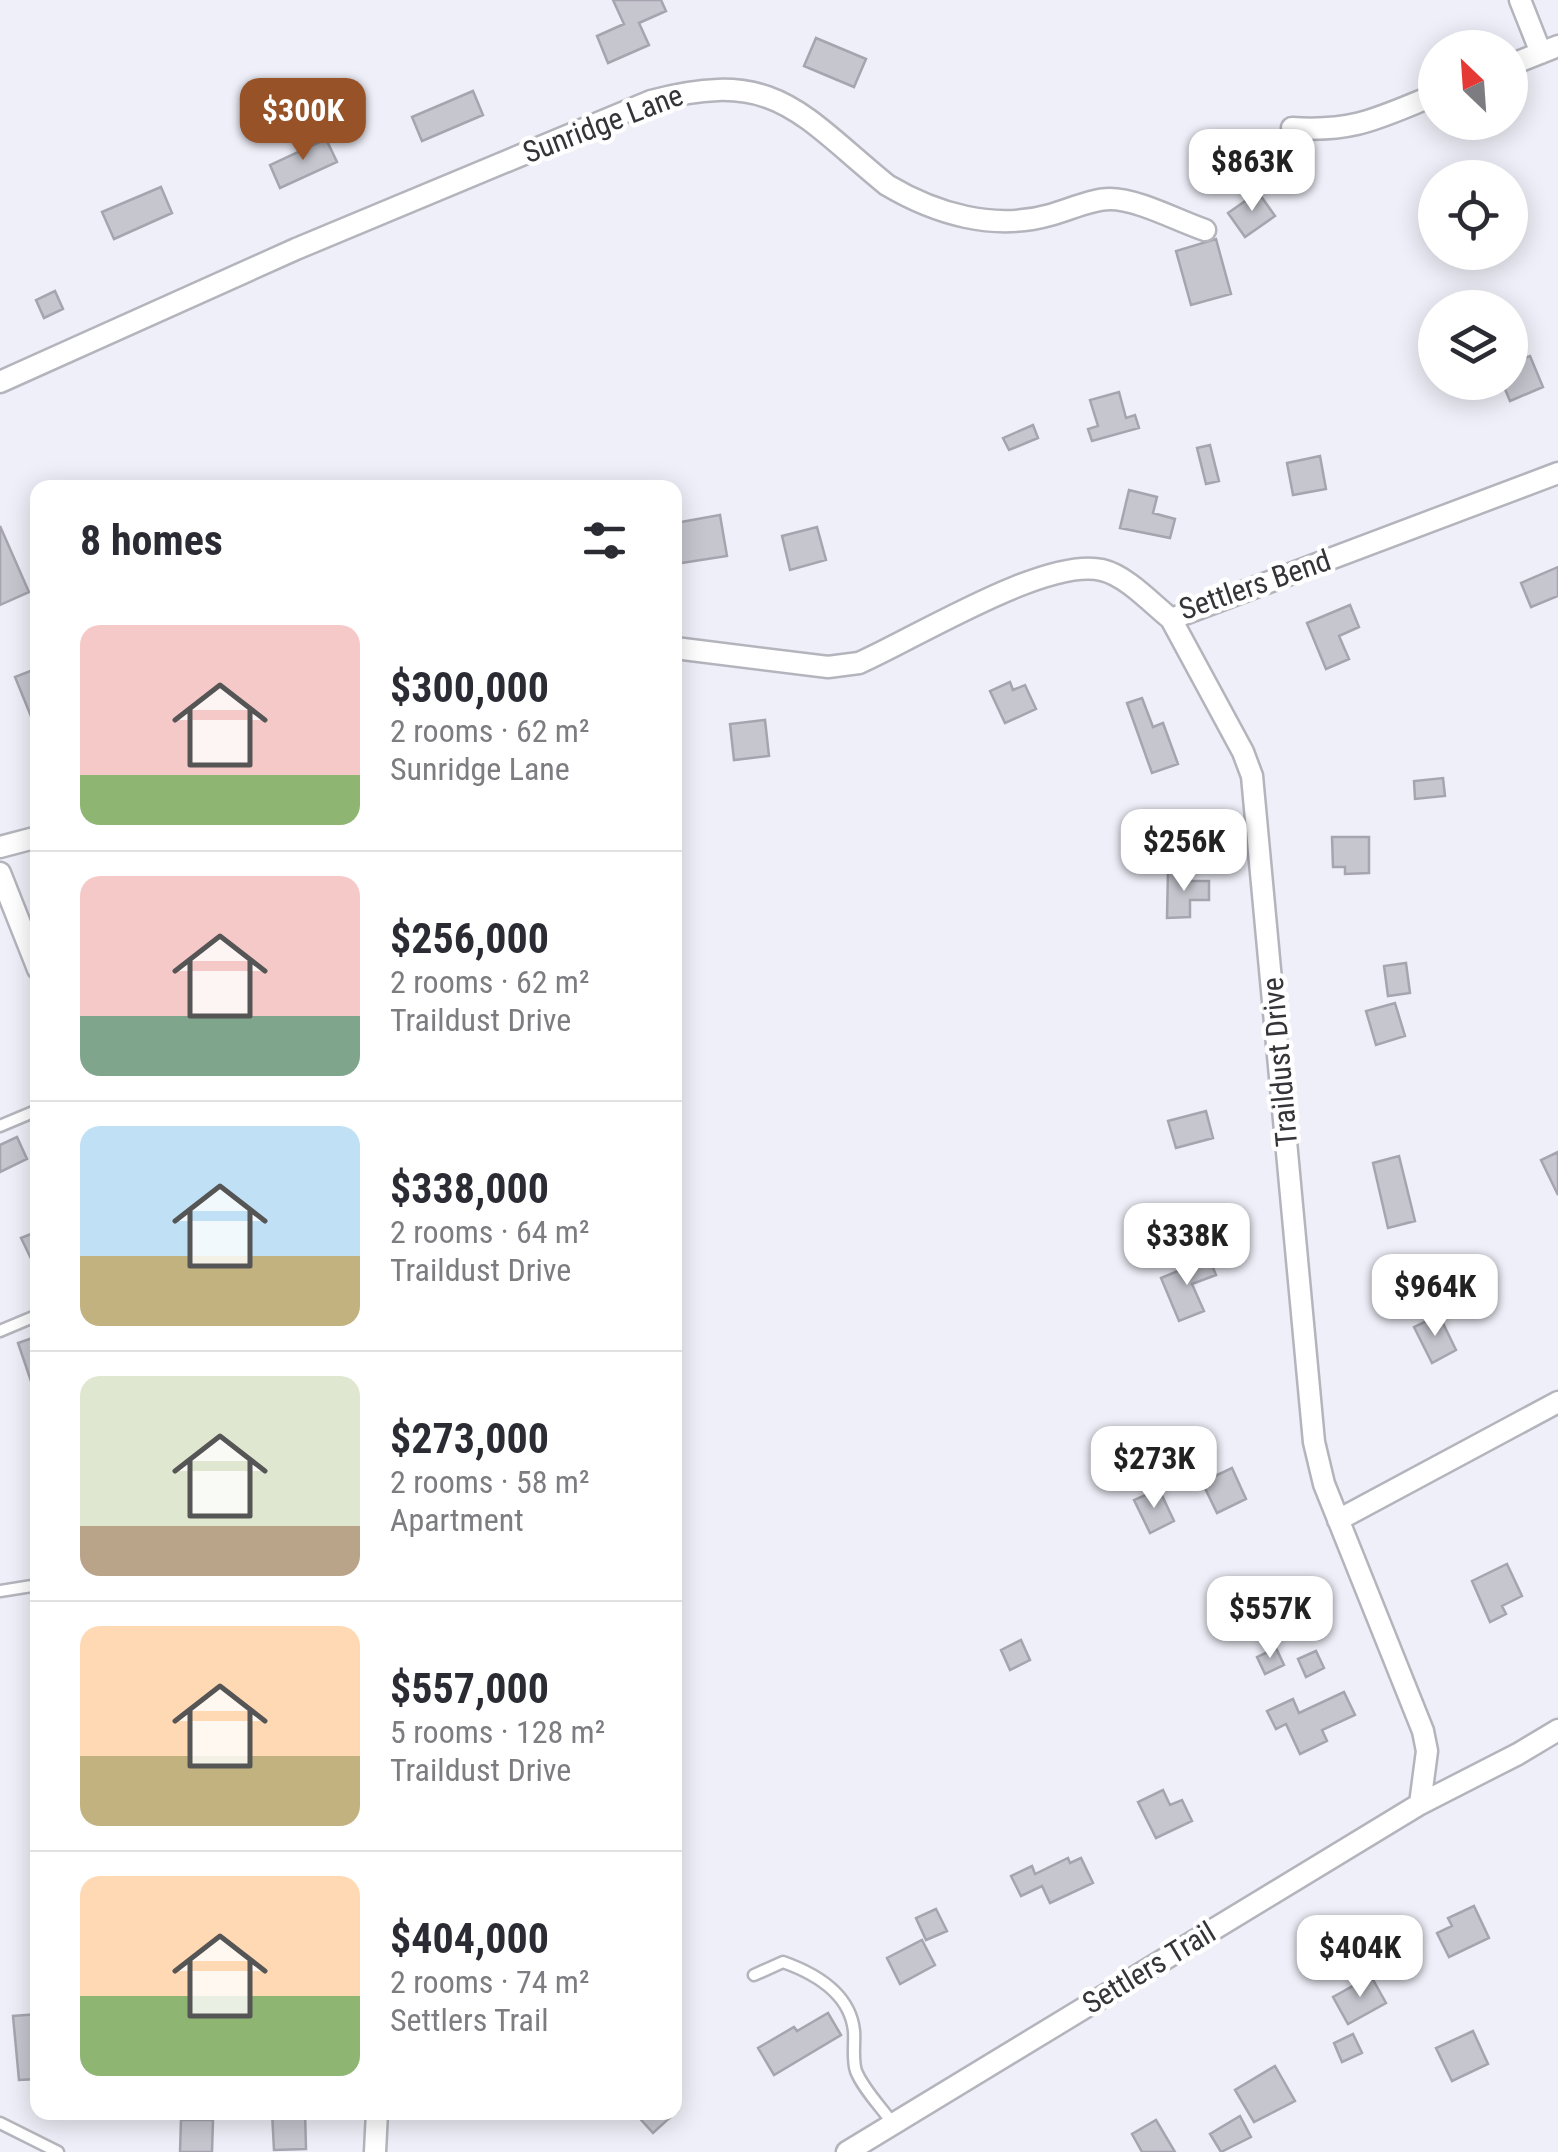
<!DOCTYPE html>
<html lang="en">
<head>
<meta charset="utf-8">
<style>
  body { margin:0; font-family:"Roboto Condensed",sans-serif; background:#f2f2f3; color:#2b2b33; height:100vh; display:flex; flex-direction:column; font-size:38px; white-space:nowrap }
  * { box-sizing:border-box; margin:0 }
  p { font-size:32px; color:#7c7c81 }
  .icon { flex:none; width:55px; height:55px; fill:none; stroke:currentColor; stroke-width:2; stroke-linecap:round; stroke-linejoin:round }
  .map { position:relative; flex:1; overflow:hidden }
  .drawer { position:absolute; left:30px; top:480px; width:652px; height:1640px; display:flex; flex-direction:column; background:#fff; border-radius:20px; box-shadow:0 5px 25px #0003 }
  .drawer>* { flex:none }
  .needle { width:65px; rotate:335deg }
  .controls { position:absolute; left:1418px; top:30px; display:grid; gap:20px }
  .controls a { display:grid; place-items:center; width:110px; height:110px; border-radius:50%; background:#fff; box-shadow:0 5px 25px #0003; font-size:50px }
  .price { position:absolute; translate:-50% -85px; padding:0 22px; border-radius:20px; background:#fff; color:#222; font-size:32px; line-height:65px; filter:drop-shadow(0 2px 5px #0008) }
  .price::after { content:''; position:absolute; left:50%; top:60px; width:30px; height:22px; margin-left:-15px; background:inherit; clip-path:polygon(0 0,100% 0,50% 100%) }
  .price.on { background:#975227; color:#fff }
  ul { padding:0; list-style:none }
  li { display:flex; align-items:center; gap:30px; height:250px; padding:0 50px }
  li+li { border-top:2px solid #e1e1e2 }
  li span { display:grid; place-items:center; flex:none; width:280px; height:200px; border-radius:20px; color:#555 }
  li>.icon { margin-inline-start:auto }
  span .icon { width:120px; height:120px; fill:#fffc; stroke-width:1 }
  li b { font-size:42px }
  h2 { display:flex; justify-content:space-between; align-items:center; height:120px; padding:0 50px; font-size:42px }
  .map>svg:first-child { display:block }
</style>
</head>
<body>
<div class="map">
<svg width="1558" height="2152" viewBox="0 0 1558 2152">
  <rect width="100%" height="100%" fill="#efeff9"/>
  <path fill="#c6c6cf" stroke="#a6a5af" stroke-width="2.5" d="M613 0H661L666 11 639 23 649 45 608 63 597 36 624 24Z
    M816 38 866 59 854 87 804 66Z
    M473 91 483 115 422 141 412 117Z
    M326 139 337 162 280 188 270 165Z
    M161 187 172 213 114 239 102 212Z
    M1258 192 1275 216 1245 237 1228 213Z
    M1216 239 1231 294 1191 305 1176 251Z
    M55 291 63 309 44 318 36 300Z
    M1530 356 1543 387 1510 401 1502 382H1510V364Z
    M1119 392 1126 418 1135 415 1139 428 1092 441 1088 429 1098 426 1090 400Z
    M1033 425 1038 438 1009 450 1003 438Z
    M1210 445 1219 481 1206 484 1197 448Z
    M1320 456 1326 489 1293 495 1287 463Z
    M1129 490 1157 497 1153 513 1175 519 1170 538 1120 528Z
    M720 515 727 556 675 564V523Z
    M0 526 29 592 0 605Z
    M817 527 826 560 790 570 782 536Z
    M1558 567V596L1531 607 1521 583Z
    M1350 605 1359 627 1339 636 1349 659 1326 669 1307 623Z
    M38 668V731H37L15 677Z
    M1010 682 1013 690 1025 685 1036 709 1005 723 990 691Z
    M1142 698 1153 727 1163 723 1178 764 1152 773 1127 703Z
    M765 720 769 756 734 760 730 724Z
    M1443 778 1445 796 1415 799 1414 781Z
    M1332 837H1369V873L1345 874V867H1333Z
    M1168 869H1183V881H1209V900H1190V917L1167 918Z
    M1406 963 1410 993 1388 996 1384 966Z
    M1395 1003 1405 1036 1376 1045 1366 1011Z
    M1206 1111 1213 1138 1176 1148 1168 1121Z
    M17 1137 27 1159 0 1172V1145Z
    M1558 1152V1195L1541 1160Z
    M1399 1156 1415 1221 1388 1228 1373 1163Z
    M38 1231V1273L21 1238Z
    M1209 1258 1216 1275 1192 1284 1204 1311 1179 1321 1161 1278Z
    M1439 1315 1456 1350 1432 1363 1414 1327Z
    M38 1336V1392L35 1393 18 1343Z
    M1232 1468 1246 1499 1217 1513 1202 1482Z
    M1159 1489 1174 1521 1150 1533 1134 1500Z
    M1507 1564 1522 1596 1502 1606 1506 1614 1490 1622 1472 1581Z
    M1021 1640 1030 1660 1010 1670 1001 1650Z
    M1276 1648 1284 1665 1265 1674 1257 1657Z
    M1316 1651 1324 1668 1306 1677 1298 1659Z
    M1344 1692 1355 1715 1322 1730 1327 1741 1300 1754 1286 1724 1276 1729 1267 1711 1293 1699 1299 1713Z
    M1163 1790 1170 1805 1182 1800 1192 1821 1156 1838 1138 1802Z
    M1068 1858 1070 1863 1081 1858 1093 1883 1050 1903 1042 1886 1021 1896 1011 1876 1032 1866 1035 1874Z
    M1474 1906 1489 1938 1449 1957 1437 1933 1452 1926 1448 1918Z
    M936 1909 947 1931 926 1940 916 1918Z
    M922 1940 935 1965 900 1984 887 1958Z
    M1371 1976 1386 2003 1348 2024 1333 1997Z
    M828 2013 841 2035 774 2075 758 2048 794 2027 797 2031Z
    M38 2014V2079L19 2080 13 2016Z
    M1473 2031 1488 2064 1452 2081 1436 2048Z
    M1353 2034 1362 2053 1342 2062 1334 2043Z
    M1275 2066 1295 2101 1254 2122 1235 2090Z
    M272 2112H305L306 2149 274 2150Z
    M634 2112H676L653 2133Z
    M1240 2116 1251 2137 1221 2152 1210 2134Z
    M181 2120H213L212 2152H180Z
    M1156 2120 1175 2152H1142L1132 2134Z"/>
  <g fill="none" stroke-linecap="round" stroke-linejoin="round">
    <defs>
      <path id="service" d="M0 1126 38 1110
        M0 1331 38 1315
        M0 1591 38 1585
        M754 1975 783 1962C814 1973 850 1993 854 2031 855 2043 852 2059 856 2071 863 2089 882 2108 893 2124
        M0 2123 58 2152"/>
      <path id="minor" d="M1520 0 1541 53
        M1510 65 1558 46
        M1292 128C1355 132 1378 118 1435 95
        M0 382 296 249 651 101C775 68 798 112 887 185 936 214 994 231 1050 215 1069 210 1091 199 1110 199 1138 199 1178 221 1205 230
        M1171 619 1243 752 1252 776 1314 1442 1324 1484 1423 1731 1427 1751 1420 1804
        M675 648 828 667 859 663C916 638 1045 557 1102 570 1127 576 1151 603 1171 619L1558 473
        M0 847 38 837
        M0 873 38 969
        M1338 1520 1558 1402
        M375 2152 377 2112
        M847 2152 1420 1804 1518 1754 1558 1730"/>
    </defs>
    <use href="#service" stroke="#b4b4bd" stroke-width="15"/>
    <use href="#minor" stroke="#b4b4bd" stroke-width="25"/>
    <use href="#service" stroke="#fff" stroke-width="10"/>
    <use href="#minor" stroke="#fff" stroke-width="20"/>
  </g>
  <g text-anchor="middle" stroke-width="9" stroke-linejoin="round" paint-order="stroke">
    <g font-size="30" fill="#353438" stroke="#fff">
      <text transform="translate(603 124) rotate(-21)" y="10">Sunridge Lane</text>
      <text transform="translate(1255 585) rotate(-19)" y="10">Settlers Bend</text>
      <text transform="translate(1280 1062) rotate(-95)" y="10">Traildust Drive</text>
      <text transform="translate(1149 1968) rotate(-31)" y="10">Settlers Trail</text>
    </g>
  </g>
</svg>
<div class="controls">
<a><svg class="needle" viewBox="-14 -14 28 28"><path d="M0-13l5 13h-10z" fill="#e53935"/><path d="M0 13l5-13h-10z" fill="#7c7c81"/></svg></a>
<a><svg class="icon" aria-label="locate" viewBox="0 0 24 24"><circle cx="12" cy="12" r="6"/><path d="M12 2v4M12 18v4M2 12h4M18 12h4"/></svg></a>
<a><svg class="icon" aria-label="layers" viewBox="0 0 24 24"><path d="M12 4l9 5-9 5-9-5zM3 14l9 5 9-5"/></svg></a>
</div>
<b class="price on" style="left:303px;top:163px">$300K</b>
<b class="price" style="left:1252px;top:214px">$863K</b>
<b class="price" style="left:1184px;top:894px">$256K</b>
<b class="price" style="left:1187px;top:1288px">$338K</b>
<b class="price" style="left:1435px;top:1339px">$964K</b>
<b class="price" style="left:1154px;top:1511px">$273K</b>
<b class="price" style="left:1270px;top:1661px">$557K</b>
<b class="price" style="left:1360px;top:2000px">$404K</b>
<section class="drawer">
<h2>8 homes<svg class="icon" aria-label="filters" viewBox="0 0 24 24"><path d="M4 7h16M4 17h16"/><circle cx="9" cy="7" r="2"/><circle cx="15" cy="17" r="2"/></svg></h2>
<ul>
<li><span style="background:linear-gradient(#f6c9c9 75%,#8fb573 0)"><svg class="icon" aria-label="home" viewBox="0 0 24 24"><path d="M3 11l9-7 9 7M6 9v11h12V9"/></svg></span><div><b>$300,000</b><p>2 rooms · 62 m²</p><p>Sunridge Lane</p></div></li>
<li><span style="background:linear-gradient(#f6c9c9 70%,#7fa58c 0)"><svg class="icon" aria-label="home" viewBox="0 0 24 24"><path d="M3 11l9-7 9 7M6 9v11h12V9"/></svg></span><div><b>$256,000</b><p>2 rooms · 62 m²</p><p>Traildust Drive</p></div></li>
<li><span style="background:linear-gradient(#bfe0f5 65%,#c2b280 0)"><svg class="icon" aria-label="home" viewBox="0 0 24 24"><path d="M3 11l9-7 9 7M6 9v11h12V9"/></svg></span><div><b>$338,000</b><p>2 rooms · 64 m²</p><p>Traildust Drive</p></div></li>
<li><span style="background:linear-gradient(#dfe7d0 75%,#b9a48a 0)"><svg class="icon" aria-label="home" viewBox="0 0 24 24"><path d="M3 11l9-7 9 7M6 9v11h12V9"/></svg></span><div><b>$273,000</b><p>2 rooms · 58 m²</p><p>Apartment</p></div></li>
<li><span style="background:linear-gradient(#ffd9b3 65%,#c2b280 0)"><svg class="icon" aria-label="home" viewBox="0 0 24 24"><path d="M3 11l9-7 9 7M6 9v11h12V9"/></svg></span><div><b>$557,000</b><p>5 rooms · 128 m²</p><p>Traildust Drive</p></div></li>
<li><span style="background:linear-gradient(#ffd9b3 60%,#8fb573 0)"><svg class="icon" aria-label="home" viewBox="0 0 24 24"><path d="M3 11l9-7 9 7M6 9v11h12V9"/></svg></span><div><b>$404,000</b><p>2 rooms · 74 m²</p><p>Settlers Trail</p></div></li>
</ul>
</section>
</div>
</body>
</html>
